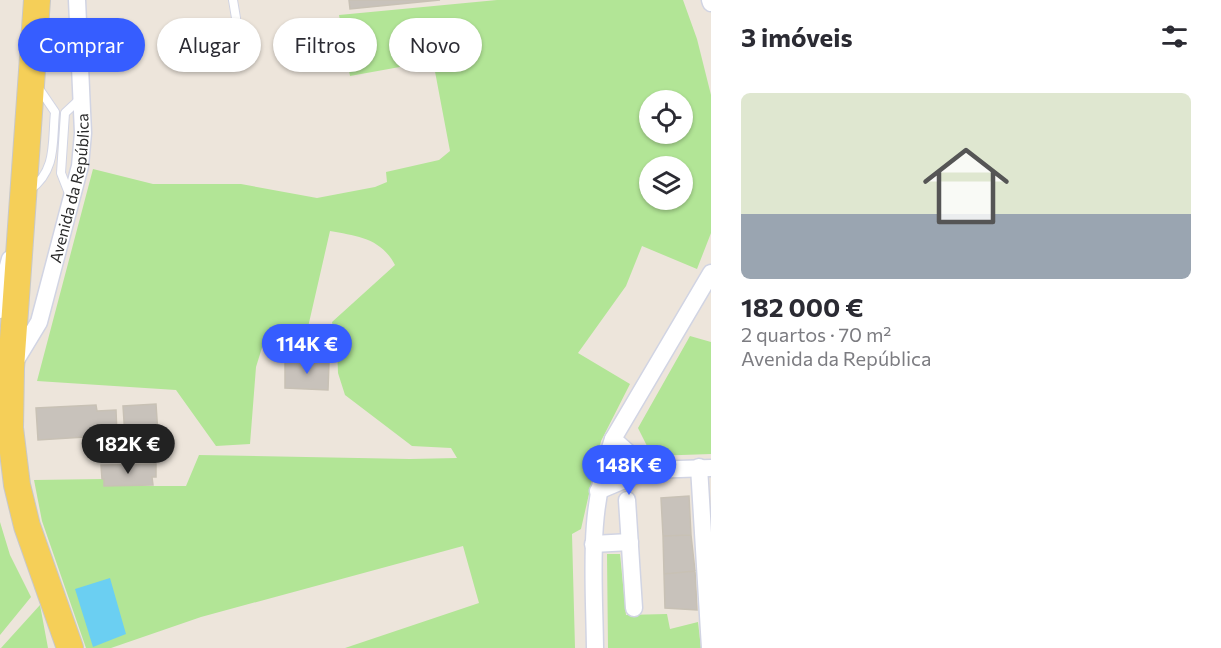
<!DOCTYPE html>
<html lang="pt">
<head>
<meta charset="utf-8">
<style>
  body { margin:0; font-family:Commissioner,sans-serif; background:#f7f7f7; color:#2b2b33; height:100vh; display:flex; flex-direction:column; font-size:22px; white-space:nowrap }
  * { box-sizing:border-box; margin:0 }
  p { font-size:20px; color:#7c7c81 }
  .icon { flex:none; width:33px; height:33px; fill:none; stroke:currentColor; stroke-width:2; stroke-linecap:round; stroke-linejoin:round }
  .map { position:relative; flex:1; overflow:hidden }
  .details { display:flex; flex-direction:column; background:#fff; width:510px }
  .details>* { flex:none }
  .banner { position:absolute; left:18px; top:18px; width:570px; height:54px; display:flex; gap:12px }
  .buttons { position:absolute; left:639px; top:90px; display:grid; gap:12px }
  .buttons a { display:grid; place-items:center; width:54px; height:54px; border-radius:50%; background:#fff; box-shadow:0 2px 4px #0004; font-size:30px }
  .price { position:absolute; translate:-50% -51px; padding:0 14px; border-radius:21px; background:#365dff; color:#fff; font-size:20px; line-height:39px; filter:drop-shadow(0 2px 3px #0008) }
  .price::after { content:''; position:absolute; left:50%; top:36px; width:18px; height:14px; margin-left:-9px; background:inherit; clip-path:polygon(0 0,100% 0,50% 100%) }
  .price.on { background:#222; color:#fff }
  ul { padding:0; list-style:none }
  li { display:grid; align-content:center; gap:12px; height:318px; padding:0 30px }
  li+li { border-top:2px solid #e1e1e2 }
  li span { display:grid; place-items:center; height:186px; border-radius:9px; color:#555 }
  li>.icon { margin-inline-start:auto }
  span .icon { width:108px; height:108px; fill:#fffc; stroke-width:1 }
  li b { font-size:26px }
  h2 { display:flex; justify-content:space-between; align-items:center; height:72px; padding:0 30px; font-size:26px }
  .chip { padding:0 21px; border-radius:27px; background:#fff; box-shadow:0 2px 4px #0004; font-size:21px; line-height:54px }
  .chip.on { background:#365dff; color:#fff }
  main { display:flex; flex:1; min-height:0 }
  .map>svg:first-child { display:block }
</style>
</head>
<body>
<main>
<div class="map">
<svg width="711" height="648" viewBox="0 0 711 648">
  <rect width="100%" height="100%" fill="#ede5db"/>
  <path fill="#b2e596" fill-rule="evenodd" d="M497 0H683L697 39 711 95V233L697 269 642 246 626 286 578 353 630 384 601 441 581 529 572 534 575 648H345L479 603 463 546 201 617 111 648H86L42 521 34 480 104 479V486H186L199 455 410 459 457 458 451 448 412 446 345 395 338 373 337 347 332 322 395 265C381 238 357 236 330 231L303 349 265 338 256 367 250 444 216 446 176 390 37 381 93 169 153 184H241L317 198 375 187 387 182 386 172 439 160 450 151 433 61 350 76 339 15ZM650 100H682V134H650ZM650 166H682V200H650Z
    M690 336 711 342V454L652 456 638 428Z
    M0 522 10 555 31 597 0 635Z
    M607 554H620L626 615 667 614 670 629 698 622 701 648H608Z
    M40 605 48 648H1Z"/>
  <path fill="#6bcff2" d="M110 578 126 634 93 647 75 589Z"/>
  <path fill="#c8c2bb" stroke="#c8c1b5" stroke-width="1.5" d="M349 0H440L350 9Z
    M285 360 329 362 328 390 285 388Z
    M156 404 159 450 126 452 123 406Z
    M96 405 97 411 116 410 117 435 38 440 36 408Z
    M156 464V477H152L153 485 104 486V479H102L101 465Z
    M689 496 691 535 663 536 661 498Z
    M691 535 695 571 664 574 663 536Z
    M695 571 697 610 665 608 664 574Z"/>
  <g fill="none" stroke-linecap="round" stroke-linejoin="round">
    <defs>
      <path id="lane" d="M233 0 236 18
        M30 190C57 170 52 143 55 112L38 87
        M70 196 61 173 65 113 81 98"/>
      <g id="street">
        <path d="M710 0 711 3"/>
        <path d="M0 310 3 284 10 259"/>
        <path id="s1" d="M13 365 39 322 80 166 83 133 77 0"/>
        <path d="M613 439 648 470"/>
        <path d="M699 467 710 648"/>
        <path d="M598 491 648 470 711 468"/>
        <path d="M627 500 634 608"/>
        <path d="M593 544 630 542"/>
        <path d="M595 648C594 573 587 511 613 439L711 273"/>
      </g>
      <path id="primary" d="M37 0 11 368 10 428 17 485 27 526 70 648"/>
    </defs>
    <use href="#lane" stroke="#d1d4e3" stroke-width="10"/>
    <use href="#street" stroke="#d1d4e3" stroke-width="19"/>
    <use href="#primary" stroke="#c8c8c8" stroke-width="28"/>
    <use href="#lane" stroke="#fff" stroke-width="8"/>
    <use href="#street" stroke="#fff" stroke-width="16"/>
    <use href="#primary" stroke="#f5cf58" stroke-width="26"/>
  </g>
  <g text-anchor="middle" stroke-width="5" stroke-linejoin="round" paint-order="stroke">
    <g font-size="16" fill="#2a2a2a" stroke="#fff">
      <text dy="6" stroke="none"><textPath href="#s1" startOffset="188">Avenida da República</textPath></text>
    </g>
  </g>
</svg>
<div class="buttons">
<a><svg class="icon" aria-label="locate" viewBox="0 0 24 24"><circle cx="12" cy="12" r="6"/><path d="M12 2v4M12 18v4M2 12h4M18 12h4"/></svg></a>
<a><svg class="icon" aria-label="layers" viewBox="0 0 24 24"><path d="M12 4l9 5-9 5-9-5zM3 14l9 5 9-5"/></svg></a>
</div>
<b class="price" style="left:307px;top:375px">114K €</b>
<b class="price on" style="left:128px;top:475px">182K €</b>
<b class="price" style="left:629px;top:496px">148K €</b>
<div class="banner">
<a class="chip on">Comprar</a>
<a class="chip">Alugar</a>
<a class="chip">Filtros</a>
<a class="chip">Novo</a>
</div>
</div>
<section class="details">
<h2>3 imóveis<svg class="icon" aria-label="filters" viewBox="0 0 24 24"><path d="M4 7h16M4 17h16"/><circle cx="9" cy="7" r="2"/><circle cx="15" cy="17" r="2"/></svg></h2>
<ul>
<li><span style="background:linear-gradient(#dfe7d0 65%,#9aa5b1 0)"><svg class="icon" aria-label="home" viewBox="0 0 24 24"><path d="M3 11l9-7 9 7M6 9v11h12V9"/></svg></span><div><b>182 000 €</b><p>2 quartos · 70 m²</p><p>Avenida da República</p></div></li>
</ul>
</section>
</main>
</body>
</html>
